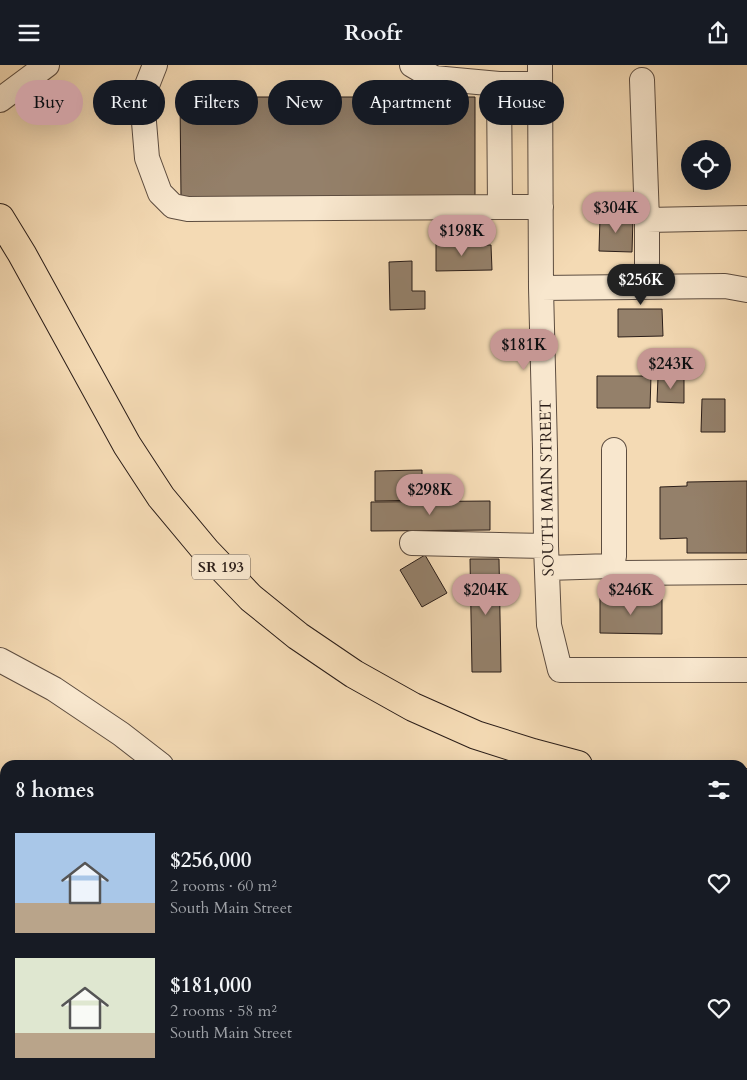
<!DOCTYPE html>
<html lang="en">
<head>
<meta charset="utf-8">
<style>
  body { margin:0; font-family:Cardo,serif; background:#242831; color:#f1f3f6; height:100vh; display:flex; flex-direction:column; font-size:19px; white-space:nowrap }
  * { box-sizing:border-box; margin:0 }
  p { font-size:16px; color:#9ea1a6 }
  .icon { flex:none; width:28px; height:28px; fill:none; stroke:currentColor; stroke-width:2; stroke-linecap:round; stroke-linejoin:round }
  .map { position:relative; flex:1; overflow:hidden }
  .drawer { position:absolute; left:0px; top:695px; width:748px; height:320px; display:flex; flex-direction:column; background:#171b24; border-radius:15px 15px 0 0; box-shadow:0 5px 20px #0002 }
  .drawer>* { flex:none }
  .guide { position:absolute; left:15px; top:15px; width:718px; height:45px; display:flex; gap:10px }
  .tools { position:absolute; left:681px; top:75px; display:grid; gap:10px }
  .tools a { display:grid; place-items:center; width:50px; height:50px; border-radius:50%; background:#171b24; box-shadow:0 5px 20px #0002; font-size:25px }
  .price { position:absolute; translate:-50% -42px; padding:0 11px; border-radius:18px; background:#c59692; color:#111; font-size:16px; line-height:32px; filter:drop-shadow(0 1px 2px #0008) }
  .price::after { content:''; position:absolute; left:50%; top:30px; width:15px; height:11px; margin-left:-8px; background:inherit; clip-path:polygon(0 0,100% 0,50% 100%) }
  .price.current { background:#222; color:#fff }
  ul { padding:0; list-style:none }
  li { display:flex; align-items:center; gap:15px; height:125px; padding:0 15px }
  li span { display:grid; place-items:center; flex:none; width:140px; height:100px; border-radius:0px; color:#555 }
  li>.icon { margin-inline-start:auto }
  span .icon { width:60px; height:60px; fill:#fffc; stroke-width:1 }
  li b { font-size:21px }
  h2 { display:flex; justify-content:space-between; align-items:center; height:60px; padding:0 15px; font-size:21px }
  .pill { padding:0 18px; border-radius:22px; background:#171b24; box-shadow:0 5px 20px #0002; font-size:18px; line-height:45px }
  .pill.current { background:#c59692; color:#111 }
  header { display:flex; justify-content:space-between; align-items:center; height:65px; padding:0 15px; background:#171b24; font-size:22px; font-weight:600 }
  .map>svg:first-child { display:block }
</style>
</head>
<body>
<header><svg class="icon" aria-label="menu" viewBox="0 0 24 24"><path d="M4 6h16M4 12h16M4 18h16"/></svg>Roofr<svg class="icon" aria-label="share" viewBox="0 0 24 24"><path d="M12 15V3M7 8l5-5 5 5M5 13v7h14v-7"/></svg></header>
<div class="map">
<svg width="747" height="1015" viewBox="0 0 747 1015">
  <rect width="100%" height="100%" fill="#f4dab4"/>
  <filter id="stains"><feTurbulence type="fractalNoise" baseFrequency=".004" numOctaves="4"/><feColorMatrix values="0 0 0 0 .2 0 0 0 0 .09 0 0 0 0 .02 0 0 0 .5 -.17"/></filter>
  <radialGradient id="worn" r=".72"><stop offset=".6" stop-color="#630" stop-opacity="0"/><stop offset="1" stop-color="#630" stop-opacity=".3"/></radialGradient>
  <path fill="#94806a" stroke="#2b1e19" d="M180 32H475V132L181 133Z
    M600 152H633L632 187 599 186Z
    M458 174V180H491L492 205 436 206V175Z
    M412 196V226H425V244L390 245 389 197Z
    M618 244H662L663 271 618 272Z
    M597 311H651L650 343H597Z
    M658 312H684V338L657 337Z
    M702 334H725V367H701Z
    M422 405V435L375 436V406Z
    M747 416V488H687V473L660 474V422L687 421V417Z
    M490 436V465L371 466V437Z
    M425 490 447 528 422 542 400 505Z
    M470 494H499L501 607H472Z
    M600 533 662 534V569L600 568Z
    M0 936 5 944V1010H47L50 1015H0Z
    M278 1010H337L341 1015H281Z"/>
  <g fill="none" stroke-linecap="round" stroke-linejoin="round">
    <defs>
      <path id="minor" d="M155 0 142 33 147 93 160 128 173 141 188 144 500 142
        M412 0 434 13 499 19
        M540 0 541 223 545 384 546 481 549 560 560 605H747
        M642 15 647 155V221
        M540 19H499L500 142H541
        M0 35 47 0
        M647 155 747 153
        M541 223 725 221 747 225
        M412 478 546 481
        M612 501 622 508 747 507
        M547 503 612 501 614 491V385
        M0 595 54 624 121 669 161 700
        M538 1010 546 1015"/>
      <path id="major" d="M0 153 22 189 127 380 161 432 206 486 251 533 298 571 354 609 413 642 476 670 533 688 578 700
        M742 718H747"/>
    </defs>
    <use href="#minor" stroke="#5d4d40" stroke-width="26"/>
    <use href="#major" stroke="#2b1e19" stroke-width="30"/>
    <use href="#minor" stroke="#f8e7ce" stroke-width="24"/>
    <use href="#major" stroke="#f4dab4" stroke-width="28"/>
    <defs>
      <path id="rail" d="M0 736 5 740
        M0 753 5 758
        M0 774 5 779
        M159 1010 160 1011
        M193 1010 196 1015
        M235 1010 239 1015"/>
    </defs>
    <use href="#rail" stroke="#2b1e19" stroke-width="5.5"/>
    <use href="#rail" stroke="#f8e7ce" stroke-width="4" stroke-dasharray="11" stroke-linecap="butt"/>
  </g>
  <g text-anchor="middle" stroke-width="4" stroke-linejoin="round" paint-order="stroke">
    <rect fill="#f8e7ce" stroke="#685a4f" stroke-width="1" x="192" y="489.5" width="58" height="25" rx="4"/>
    <g font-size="15" font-weight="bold" fill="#2b1e19">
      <text x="221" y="507">SR 193</text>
    </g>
    <g font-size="16" fill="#2b1e19" stroke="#f8e7ce">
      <text transform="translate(546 423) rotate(-91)" y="6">SOUTH MAIN STREET</text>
    </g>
  </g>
  <rect width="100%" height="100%" filter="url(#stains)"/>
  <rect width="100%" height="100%" fill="url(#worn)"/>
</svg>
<div class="tools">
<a><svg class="icon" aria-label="locate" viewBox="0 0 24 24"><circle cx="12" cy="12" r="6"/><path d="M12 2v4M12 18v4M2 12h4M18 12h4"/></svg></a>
</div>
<b class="price" style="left:616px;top:169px">$304K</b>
<b class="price" style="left:462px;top:192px">$198K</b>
<b class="price current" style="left:641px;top:241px">$256K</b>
<b class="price" style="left:524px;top:306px">$181K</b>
<b class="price" style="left:671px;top:325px">$243K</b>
<b class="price" style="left:430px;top:451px">$298K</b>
<b class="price" style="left:486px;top:551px">$204K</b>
<b class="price" style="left:631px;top:551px">$246K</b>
<div class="guide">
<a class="pill current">Buy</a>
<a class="pill">Rent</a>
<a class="pill">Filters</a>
<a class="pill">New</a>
<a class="pill">Apartment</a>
<a class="pill">House</a>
</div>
<section class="drawer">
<h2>8 homes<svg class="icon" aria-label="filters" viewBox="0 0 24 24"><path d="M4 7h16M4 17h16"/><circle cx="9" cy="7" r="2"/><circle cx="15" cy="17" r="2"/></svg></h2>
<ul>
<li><span style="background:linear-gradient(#a9c7e8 70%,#b9a48a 0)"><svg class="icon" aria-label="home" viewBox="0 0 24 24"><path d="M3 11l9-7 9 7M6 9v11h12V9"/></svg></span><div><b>$256,000</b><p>2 rooms · 60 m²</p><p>South Main Street</p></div><svg class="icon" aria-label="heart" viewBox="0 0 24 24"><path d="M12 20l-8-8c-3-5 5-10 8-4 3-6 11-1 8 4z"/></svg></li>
<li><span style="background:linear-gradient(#dfe7d0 75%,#b9a48a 0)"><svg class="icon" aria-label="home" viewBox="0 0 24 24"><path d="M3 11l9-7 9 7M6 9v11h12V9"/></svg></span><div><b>$181,000</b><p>2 rooms · 58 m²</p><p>South Main Street</p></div><svg class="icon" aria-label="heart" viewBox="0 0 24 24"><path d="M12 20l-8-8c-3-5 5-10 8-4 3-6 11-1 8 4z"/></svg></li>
</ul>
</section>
</div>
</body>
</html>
